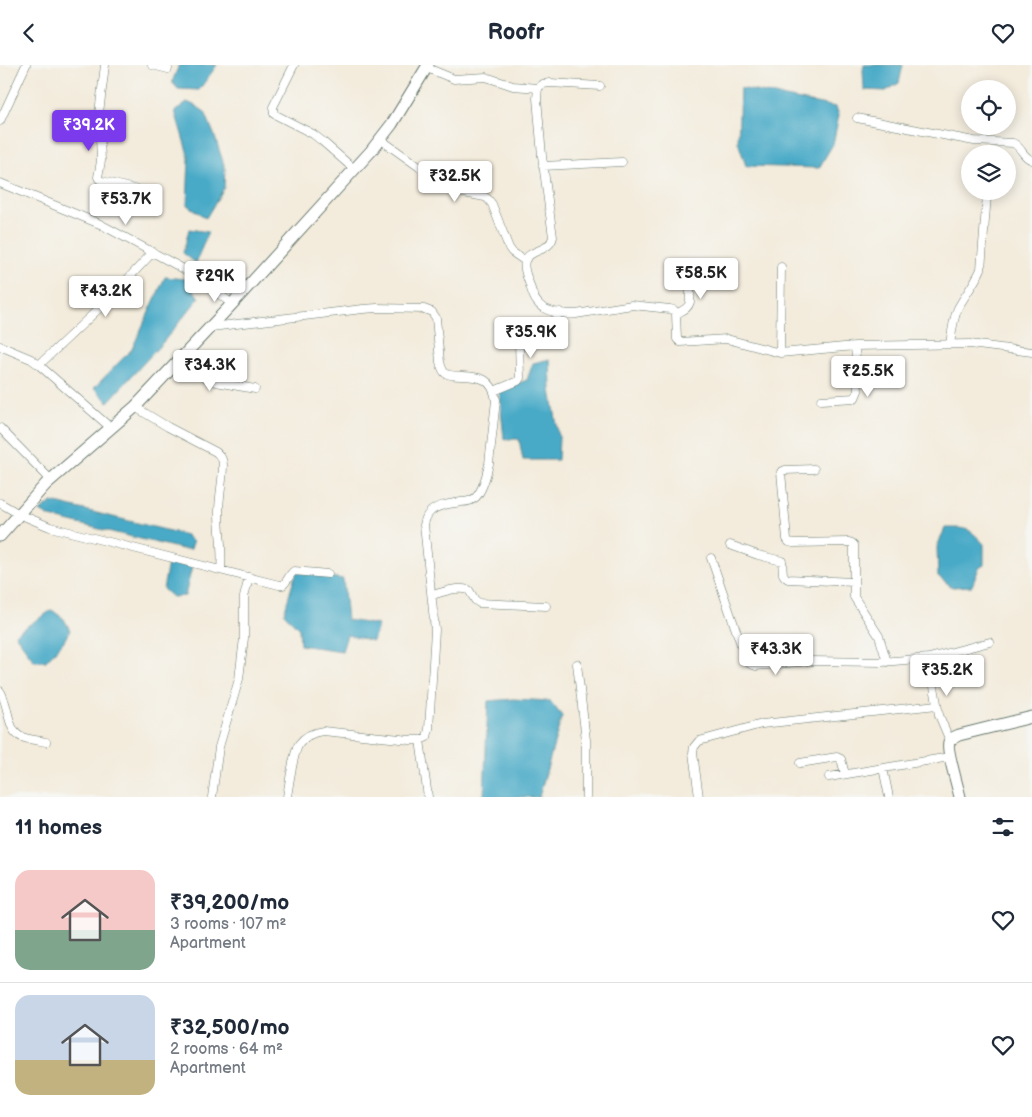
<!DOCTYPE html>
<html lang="en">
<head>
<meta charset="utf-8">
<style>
  body { margin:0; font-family:"Balsamiq Sans",sans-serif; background:#f2f2f3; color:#1f2937; height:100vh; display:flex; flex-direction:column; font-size:19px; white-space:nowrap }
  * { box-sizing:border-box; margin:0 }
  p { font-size:16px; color:#747a83 }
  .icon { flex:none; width:28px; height:28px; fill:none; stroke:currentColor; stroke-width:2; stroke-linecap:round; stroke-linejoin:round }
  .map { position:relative; height:732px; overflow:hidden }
  .panel { display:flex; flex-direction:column; background:#fff; flex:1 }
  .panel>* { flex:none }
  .controls { position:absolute; left:961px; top:15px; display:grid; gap:10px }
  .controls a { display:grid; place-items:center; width:55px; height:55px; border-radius:50%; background:#fff; box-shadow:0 2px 12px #0003; font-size:25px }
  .price { position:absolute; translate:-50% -42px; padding:0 11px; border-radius:5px; background:#fff; color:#222; font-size:16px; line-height:32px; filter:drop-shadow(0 1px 2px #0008) }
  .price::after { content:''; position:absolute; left:50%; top:30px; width:15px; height:11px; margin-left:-8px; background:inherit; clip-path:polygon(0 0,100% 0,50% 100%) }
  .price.active { background:#7c3aed; color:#fff }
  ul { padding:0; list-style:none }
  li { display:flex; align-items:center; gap:15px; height:125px; padding:0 15px }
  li+li { border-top:1px solid #e0e1e3 }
  li span { display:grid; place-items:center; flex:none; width:140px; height:100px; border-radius:15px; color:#555 }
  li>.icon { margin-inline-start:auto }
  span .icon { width:60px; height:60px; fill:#fffc; stroke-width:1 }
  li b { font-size:21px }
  h2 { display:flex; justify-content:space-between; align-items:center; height:60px; padding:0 15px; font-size:21px }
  header { display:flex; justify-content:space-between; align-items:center; height:65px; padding:0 15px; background:#fff; font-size:22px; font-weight:600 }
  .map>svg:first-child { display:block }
</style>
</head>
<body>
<header><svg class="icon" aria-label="back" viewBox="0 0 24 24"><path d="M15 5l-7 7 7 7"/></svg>Roofr<svg class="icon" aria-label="heart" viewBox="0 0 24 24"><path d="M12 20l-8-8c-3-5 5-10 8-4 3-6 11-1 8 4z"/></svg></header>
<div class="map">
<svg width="1032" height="732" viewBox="0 0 1032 732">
  <rect width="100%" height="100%" fill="#f6f6f2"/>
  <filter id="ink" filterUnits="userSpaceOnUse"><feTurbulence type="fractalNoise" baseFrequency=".02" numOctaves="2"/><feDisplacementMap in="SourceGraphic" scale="10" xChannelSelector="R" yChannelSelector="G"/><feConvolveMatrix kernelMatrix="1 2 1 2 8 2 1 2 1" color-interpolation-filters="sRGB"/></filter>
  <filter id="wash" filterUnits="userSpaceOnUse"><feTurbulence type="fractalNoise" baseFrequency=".0096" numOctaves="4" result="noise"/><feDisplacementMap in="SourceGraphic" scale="20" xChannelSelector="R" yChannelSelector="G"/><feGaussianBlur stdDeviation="1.12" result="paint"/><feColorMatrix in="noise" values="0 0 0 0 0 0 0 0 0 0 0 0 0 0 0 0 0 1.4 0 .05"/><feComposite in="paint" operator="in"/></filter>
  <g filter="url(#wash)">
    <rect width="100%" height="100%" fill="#f3ebdb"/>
    <path fill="#48aac7" stroke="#34747e" d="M179 0H217L199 25 178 24 172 17Z
      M864 0H903L899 18 886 26 864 25 863 5Z
      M740 23 836 42 839 50 833 79 819 103 746 101 738 77Z
      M187 37 196 41 205 47 214 69 225 103 224 123 206 153 187 140 189 93 175 46Z
      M189 164 208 167 196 198 183 188Z
      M165 212 186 214 199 233 164 276 108 337 94 323 132 284Z
      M550 294 551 325 559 372 558 395H523L519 374H504L499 325 527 315 533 298Z
      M52 437 186 470 193 477 191 484H182L50 452 40 446Z
      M945 463C968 463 968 462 984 479V500L979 503 972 521 952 522 938 511 937 482Z
      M168 498 192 502 185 531 172 532 163 524Z
      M297 507 343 514 347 555 378 560 373 576 347 570 342 586 300 580 299 564 284 548 294 514Z
      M52 545 64 554 70 565 64 576 46 596H34L15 569Z
      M513 634 550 636 562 651 539 732H485L484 731 488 636Z"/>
  </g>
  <g filter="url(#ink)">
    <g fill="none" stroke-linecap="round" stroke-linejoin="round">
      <defs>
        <path id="street" d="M105 0 99 48 101 96 98 112 99 114 102 116 143 126
          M152 0 168 4
          M294 0 273 42 274 49 313 69 322 76 354 104
          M427 3 454 14 486 12 513 21 538 23
          M600 21 550 18 543 19 538 23 537 33 542 91 553 172C550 187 529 184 525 196 523 202 526 209 528 215 531 222 532 231 537 237 544 248 564 249 576 249L632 240 670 244 674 245 676 249 677 274 680 277 727 274 780 288 855 281 970 279 1032 287
          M857 53 953 72 974 76 1013 78C1022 82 1022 92 1032 95
          M0 56 26 0
          M380 74 422 104 445 110 448 121 453 126 485 132 488 134 492 139 509 183 512 187 525 196
          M543 101 622 97
          M0 118 100 159 193 209 232 239
          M676 249C683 245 688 244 690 237V200
          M211 262 363 244 377 243 424 244 432 247 436 253 440 297C441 301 442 305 445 308 450 311 455 311 461 311 480 312 492 312 496 335L489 399C487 408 482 426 476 432 472 436 466 437 461 437 445 440 427 440 424 460L435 565 429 664 427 672 420 675H410L323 666C314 667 305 671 299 679 293 688 289 720 287 732
          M950 279C952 267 953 254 958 243 965 230 975 218 981 204L987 130
          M0 281 31 294 39 300 111 363
          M780 288 781 202
          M175 299 216 317 255 324
          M39 300 109 234 153 187
          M494 326 518 316 520 313 519 277C524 265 538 271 547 264 552 260 556 253 560 247
          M821 335 855 333 858 326 855 281
          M135 342 168 362 216 387C220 391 223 393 223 400 223 415 219 431 219 447 219 467 223 485 221 505
          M0 363 51 415
          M814 404 785 405 781 407 787 474 789 477 793 478 849 477 852 478 854 480V532L879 571 887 597
          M0 438 19 449 50 462 279 520H283C288 516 289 509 294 506L328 509
          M730 480 758 490 782 496 783 509 785 512 788 514 854 517
          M711 493 746 594 750 599 756 601 810 596 882 597 929 593 990 577
          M432 530C444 527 457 521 469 525L475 535 479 538 546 541
          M929 593 939 650 950 676
          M577 599 586 675V732
          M0 626C9 638 7 668 22 672 29 675 38 675 46 677
          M420 675 428 732
          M800 698 837 692 841 694 845 709
          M883 703 889 732
          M829 712 950 692
          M212 732 219 682 239 614 244 573V532L249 512
          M699 732 693 688 694 682 699 676 762 659 937 640"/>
        <path id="secondary" d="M0 471 46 419 135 342 232 239 371 86 392 59 428 0
          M960 732C958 722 946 684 949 677 951 673 955 672 959 670L1032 652"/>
      </defs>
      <use href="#street" stroke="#697a6e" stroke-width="9"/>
      <use href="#secondary" stroke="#697a6e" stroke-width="13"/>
      <use href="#street" stroke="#fff" stroke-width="8"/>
      <use href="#secondary" stroke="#fff" stroke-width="11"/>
    </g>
  </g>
</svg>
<div class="controls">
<a><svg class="icon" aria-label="locate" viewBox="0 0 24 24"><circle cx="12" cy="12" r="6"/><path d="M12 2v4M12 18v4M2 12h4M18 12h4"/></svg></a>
<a><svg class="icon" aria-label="layers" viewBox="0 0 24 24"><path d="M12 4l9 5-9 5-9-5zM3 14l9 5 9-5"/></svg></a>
</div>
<b class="price active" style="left:89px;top:87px">₹39.2K</b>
<b class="price" style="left:455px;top:138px">₹32.5K</b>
<b class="price" style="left:126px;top:161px">₹53.7K</b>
<b class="price" style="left:701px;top:235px">₹58.5K</b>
<b class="price" style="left:215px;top:238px">₹29K</b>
<b class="price" style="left:106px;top:253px">₹43.2K</b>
<b class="price" style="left:531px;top:294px">₹35.9K</b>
<b class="price" style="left:210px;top:327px">₹34.3K</b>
<b class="price" style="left:868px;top:333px">₹25.5K</b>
<b class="price" style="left:776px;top:611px">₹43.3K</b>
<b class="price" style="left:947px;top:632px">₹35.2K</b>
</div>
<section class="panel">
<h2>11 homes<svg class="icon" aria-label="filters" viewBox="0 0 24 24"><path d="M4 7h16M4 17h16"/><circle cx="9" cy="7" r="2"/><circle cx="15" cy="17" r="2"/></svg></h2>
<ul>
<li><span style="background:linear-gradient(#f6c9c9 60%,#7fa58c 0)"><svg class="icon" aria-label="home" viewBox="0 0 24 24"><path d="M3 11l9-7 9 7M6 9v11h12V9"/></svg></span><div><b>₹39,200/mo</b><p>3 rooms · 107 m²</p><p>Apartment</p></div><svg class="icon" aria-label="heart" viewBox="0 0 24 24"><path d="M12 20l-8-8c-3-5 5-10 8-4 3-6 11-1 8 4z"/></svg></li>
<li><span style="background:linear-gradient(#c9d6e8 65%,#c2b280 0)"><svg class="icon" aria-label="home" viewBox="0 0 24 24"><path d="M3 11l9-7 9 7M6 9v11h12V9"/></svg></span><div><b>₹32,500/mo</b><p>2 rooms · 64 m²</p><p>Apartment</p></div><svg class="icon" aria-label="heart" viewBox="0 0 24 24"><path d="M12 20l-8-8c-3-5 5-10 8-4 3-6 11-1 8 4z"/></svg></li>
</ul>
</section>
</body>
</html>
